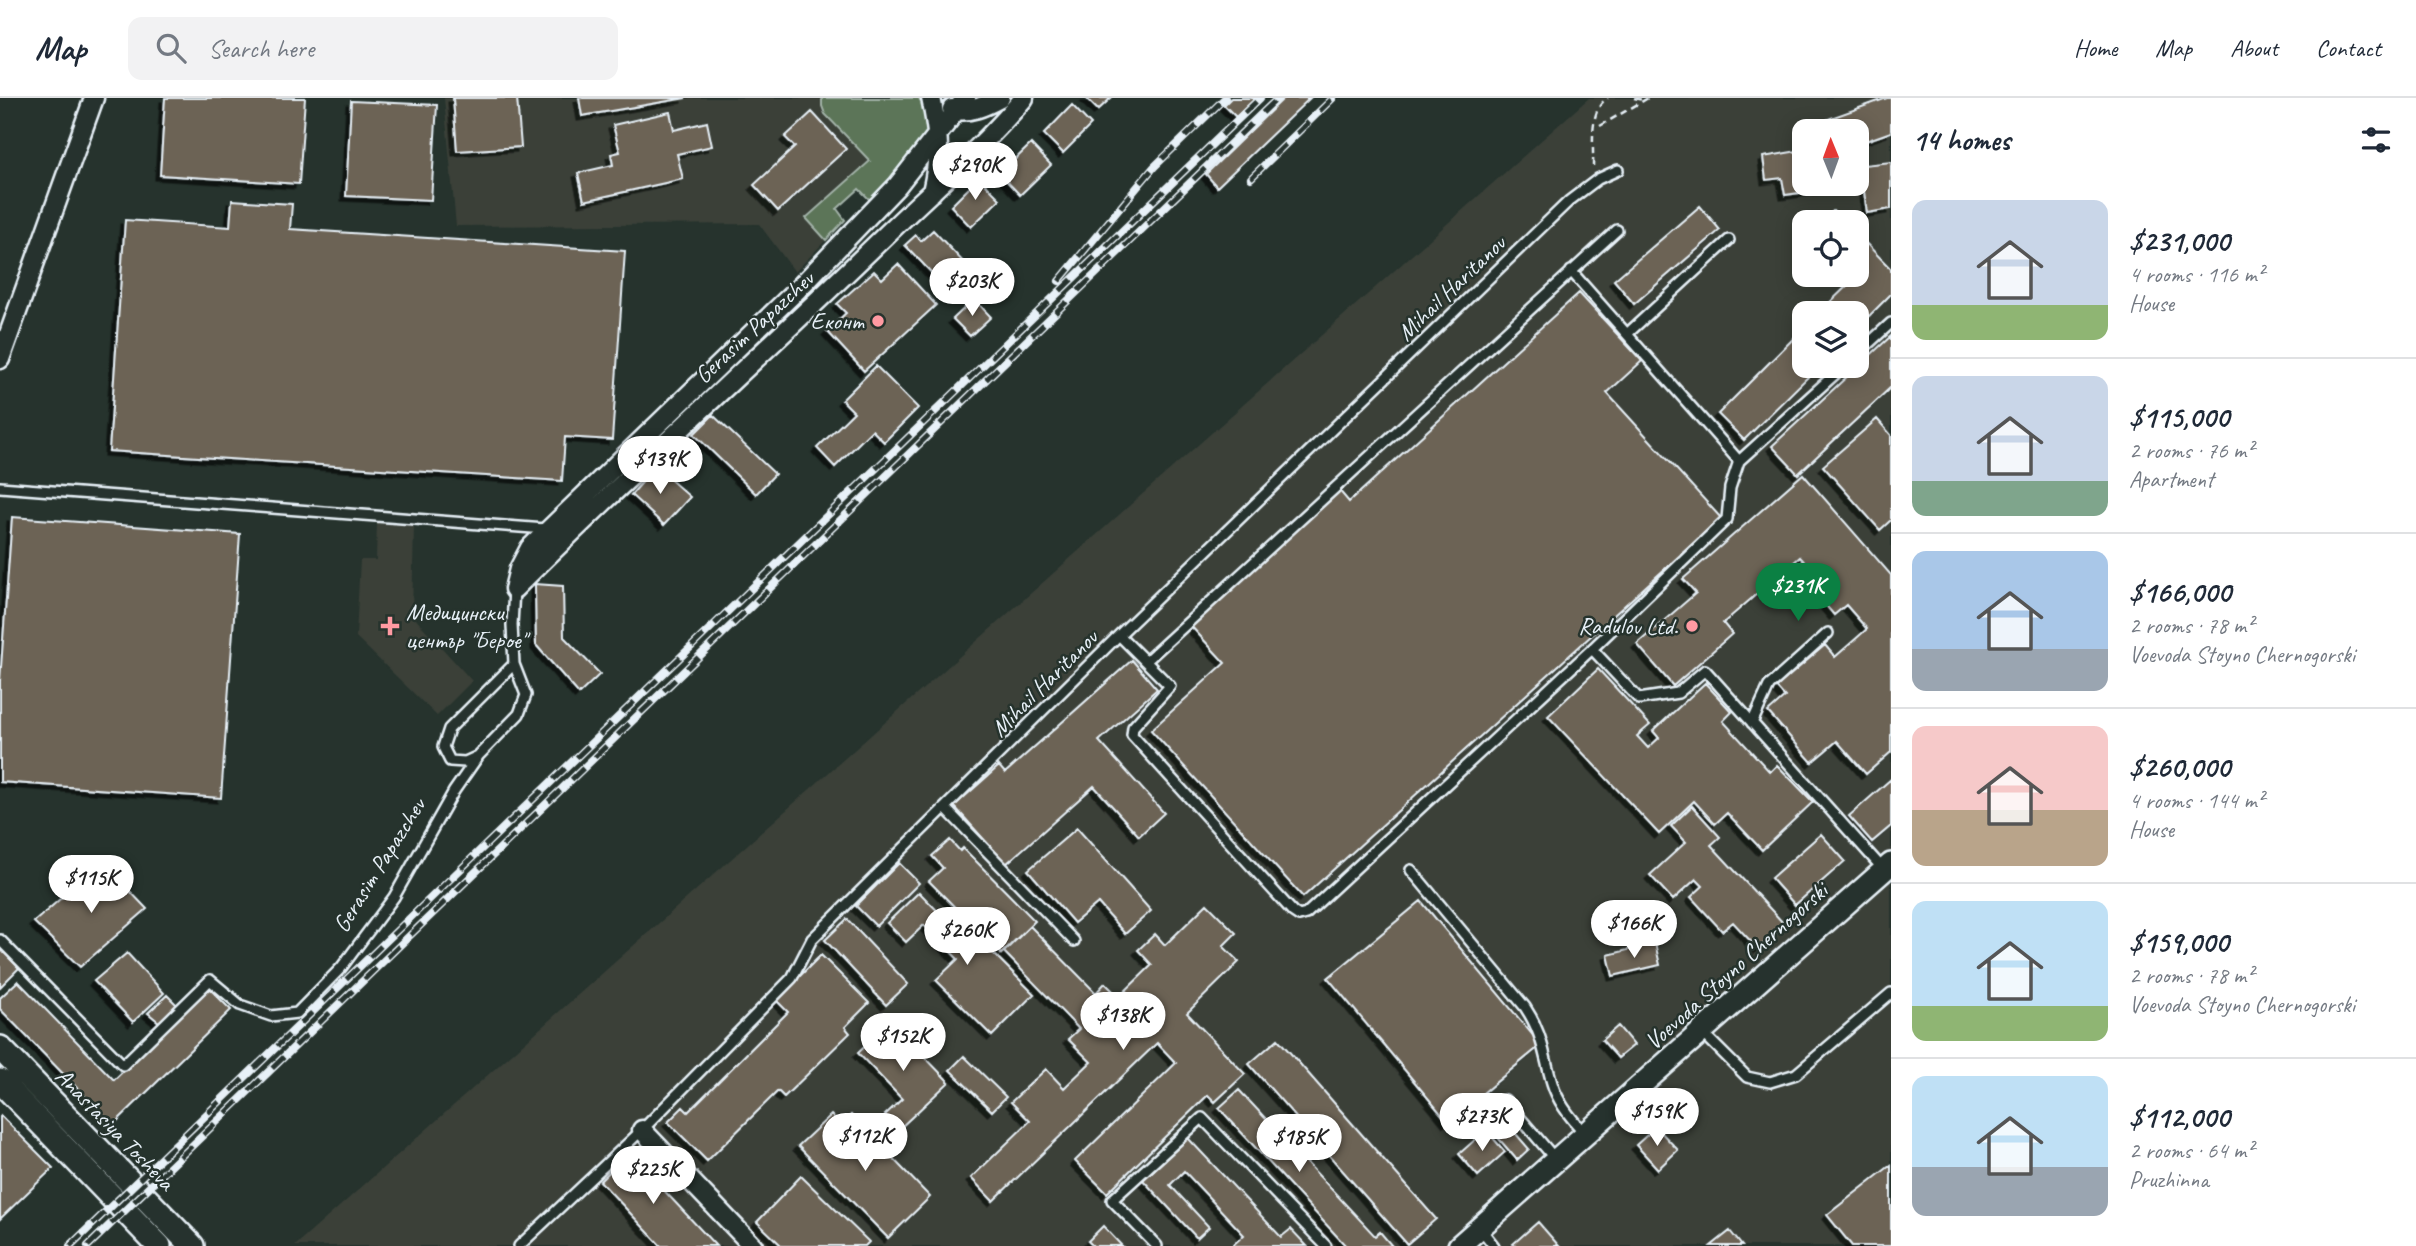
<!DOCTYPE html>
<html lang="en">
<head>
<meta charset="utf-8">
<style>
  body { margin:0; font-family:Caveat,sans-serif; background:#f2f2f3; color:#1f2937; height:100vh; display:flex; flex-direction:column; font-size:26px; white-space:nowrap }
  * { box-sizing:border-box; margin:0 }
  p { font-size:23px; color:#747a83 }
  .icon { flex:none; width:38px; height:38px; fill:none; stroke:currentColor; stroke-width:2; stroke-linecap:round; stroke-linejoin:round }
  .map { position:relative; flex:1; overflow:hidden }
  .drawer { display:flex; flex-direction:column; background:#fff; width:525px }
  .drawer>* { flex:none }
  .needle { width:46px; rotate:359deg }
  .fabs { position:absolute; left:1792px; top:21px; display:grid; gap:14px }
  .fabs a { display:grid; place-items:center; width:77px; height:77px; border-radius:14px; background:#fff; box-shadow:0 4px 18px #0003; font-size:35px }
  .price { position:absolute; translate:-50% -60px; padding:0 16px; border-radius:24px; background:#fff; color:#222; font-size:23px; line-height:46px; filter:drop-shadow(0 2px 4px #0008) }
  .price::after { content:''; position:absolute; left:50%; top:42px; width:21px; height:16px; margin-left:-10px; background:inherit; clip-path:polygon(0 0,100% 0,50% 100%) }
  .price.active { background:#0b8043; color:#fff }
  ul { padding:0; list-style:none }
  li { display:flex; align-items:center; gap:21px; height:175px; padding:0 21px }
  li+li { border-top:2px solid #e0e1e3 }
  li span { display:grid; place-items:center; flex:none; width:196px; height:140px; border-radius:14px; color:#555 }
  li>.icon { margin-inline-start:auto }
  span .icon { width:84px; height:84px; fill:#fffc; stroke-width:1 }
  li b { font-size:30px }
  h2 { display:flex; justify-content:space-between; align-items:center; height:84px; padding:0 21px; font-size:30px }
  header { display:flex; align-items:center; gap:42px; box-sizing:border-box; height:98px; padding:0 35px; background:#fff; border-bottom:2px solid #e0e1e3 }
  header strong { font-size:33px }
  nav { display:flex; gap:38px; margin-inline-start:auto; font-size:24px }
  .search { width:490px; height:63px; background:#f2f2f3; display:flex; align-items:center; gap:18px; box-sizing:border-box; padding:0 24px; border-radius:14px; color:#747a83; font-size:26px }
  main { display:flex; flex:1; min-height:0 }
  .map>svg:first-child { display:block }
</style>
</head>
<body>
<header>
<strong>Map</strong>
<div class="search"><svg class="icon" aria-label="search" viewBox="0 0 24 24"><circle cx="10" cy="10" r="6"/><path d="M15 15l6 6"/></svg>Search here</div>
<nav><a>Home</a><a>Map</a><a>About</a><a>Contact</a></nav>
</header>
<main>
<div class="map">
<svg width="1891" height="1148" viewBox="0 0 1891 1148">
  <defs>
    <filter id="shadow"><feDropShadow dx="-4.5" dy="4.5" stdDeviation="0" flood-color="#0009"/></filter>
  </defs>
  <rect width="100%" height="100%" fill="#26332d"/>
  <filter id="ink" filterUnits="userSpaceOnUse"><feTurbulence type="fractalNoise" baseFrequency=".0143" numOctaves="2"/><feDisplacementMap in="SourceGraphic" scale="14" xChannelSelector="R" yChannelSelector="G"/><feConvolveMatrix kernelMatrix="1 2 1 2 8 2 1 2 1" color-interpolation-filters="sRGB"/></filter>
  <g filter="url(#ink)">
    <path fill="#3b4139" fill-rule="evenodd" d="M444 0H822V8L825 16 870 63 806 119 826 142 795 174 759 126 456 128Z
      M1589 0H1891V1148H295ZM1804 33H1857V86H1804ZM1804 124H1857V177H1804ZM1804 215H1857V268H1804Z
      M377 424 414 426 412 517 472 583 437 618 356 539 360 462H376Z"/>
    <path fill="#5c7458" stroke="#a2b2a8" stroke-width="2" d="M822 0H919C922 7 929 11 931 18 936 50 891 81 870 102L859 91 837 111 845 122 826 142 806 120 870 63 825 16 822 8Z"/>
    <path fill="#6c6355" stroke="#e8f1f8" stroke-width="2" filter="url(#shadow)" d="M165 0H305L299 86 160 77Z
      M453 0H517L521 49 457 53Z
      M579 0H686L582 18Z
      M1086 0H1111L1098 12Z
      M1231 0H1256L1236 19 1224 7Z
      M1284 0H1310L1217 89 1206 76Z
      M1887 0H1891V34L1857 46V33H1832L1828 21Z
      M351 3 437 7 431 102 346 98Z
      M1072 7 1091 27 1063 55 1044 36Z
      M670 14 674 32 707 24 712 48 677 56 683 81 584 103 578 75 613 67 611 56 620 54 613 27Z
      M812 14 846 51 778 113 754 87 795 49 785 39Z
      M1031 46 1051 67 1020 97 1000 76Z
      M1804 52V86H1857V61L1862 60 1864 67 1891 64V111L1867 115 1863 86 1785 97 1782 80 1766 82 1763 59Z
      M979 80 1000 101 971 129 951 108Z
      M232 102 292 106 290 131 625 153 612 342 565 339 562 383 109 353 125 122 230 129Z
      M1700 108 1720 132 1634 206 1614 182Z
      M1833 113 1845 124H1821Z
      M933 132 968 169 961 175 966 180 951 195 905 147 916 137 921 143Z
      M1857 136 1891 171V196L1857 230V215H1819L1854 181 1849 177H1857Z
      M898 166 936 207 864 273 827 233 846 215 837 206 874 173 882 181Z
      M1579 195 1642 263 1607 295 1721 420 1303 799 1151 632 1225 565 1189 526 1338 391 1349 404Z
      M974 201 991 219 970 238 953 221Z
      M1804 230V268H1819L1744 342 1718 316Z
      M1891 238V289L1798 376 1772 348Z
      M876 268 918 310 884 344 872 332 835 369 817 350 854 314 842 302Z
      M713 317 775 376 756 396 694 336Z
      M1877 321 1891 337V422L1880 432 1823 368Z
      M656 369 690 399 664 427 631 397Z
      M1803 376 1891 477V654L1866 676 1837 643 1812 664 1768 614 1785 599 1776 589 1825 547 1835 559 1867 531 1846 507 1834 517 1806 484 1816 476 1800 459 1723 525 1732 536 1673 588 1637 546 1696 495 1683 481Z
      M12 419 240 436 221 700 0 684V583Z
      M535 486 563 488 564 539 600 576 579 596 536 547Z
      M1132 562 1157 591 1099 643 1164 715 1139 738 1094 688 1006 766 954 708 999 668 1005 675Z
      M1598 571 1650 627 1637 638 1648 650 1659 640 1653 633 1705 585 1732 614 1723 623 1770 674 1777 667 1813 704 1762 752 1727 715 1715 726 1694 703 1659 736 1548 618Z
      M1891 681V728L1872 744 1849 718Z
      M1692 708 1720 739 1711 747 1785 827 1758 851 1733 824 1722 833 1691 799 1703 788 1696 781 1673 802 1650 777 1686 744 1671 728Z
      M1077 730 1151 813 1125 836 1098 805 1074 825 1028 772Z
      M1821 736 1845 763 1795 807 1771 780Z
      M950 742 960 753 963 750 1035 823 1001 856 929 783 943 770 932 758Z
      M102 764 147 811 80 869 34 824Z
      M899 765 919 785 876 828 856 808Z
      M919 794 962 838 969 831 1034 896 992 938 936 882 958 861 924 827 906 844 887 825Z
      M1421 803 1541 947 1448 1024 1328 880Z
      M1207 806 1236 835 1223 848 1239 864 1187 915 1245 976 1215 1004 1208 997 1107 1095 1075 1063 1176 965 1157 945 993 1103 971 1080 1030 1023 1011 1004 1046 971 1064 990 1091 964 1068 941 1079 931 1004 854 1030 828 1096 895 1105 885 1119 899 1152 867 1138 852 1155 836 1165 847Z
      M847 821 908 886 886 907 825 842Z
      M1655 845 1660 867 1613 878 1608 857Z
      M0 850 19 870 0 889Z
      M127 855 164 895 133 924 94 883Z
      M821 857 869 905 845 929 850 935 784 999 778 993 707 1063 668 1024 683 1009 688 1014 788 914 776 902Z
      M18 883 114 982 209 890 231 912 113 1027 0 911V900Z
      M167 897 178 908 160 925 148 915Z
      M891 924 949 984 899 1031 885 1017 902 1001 858 955Z
      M1618 928 1634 947 1618 960 1602 942Z
      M1278 941 1436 1121 1407 1146 1249 966Z
      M964 958 1006 999 992 1013 950 972Z
      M1239 992 1375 1138 1380 1134 1392 1148H1346L1219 1010Z
      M1484 999 1529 1051 1517 1062 1472 1009Z
      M831 1017 841 1026 851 1017 930 1099 888 1140 798 1048Z
      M1 1018 53 1070 0 1121V1019Z
      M1656 1029 1678 1052 1658 1071 1636 1047Z
      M1486 1032 1505 1054 1478 1078 1459 1056Z
      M1188 1040 1281 1139 1291 1131 1307 1148H1232L1244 1137 1184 1073 1170 1087 1209 1129 1197 1140 1143 1082Z
      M629 1055 716 1148H661L600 1083Z
      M1891 1067V1148H1852L1827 1117Z
      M801 1078 869 1144 865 1148H782L757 1124Z
      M1538 1124 1559 1148H1515L1513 1146Z
      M1103 1128 1122 1148H1093L1088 1143Z
      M1730 1133 1742 1148H1711Z"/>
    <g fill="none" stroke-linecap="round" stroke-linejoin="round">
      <defs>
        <path id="service" d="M1571 173 1739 363
          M1627 236 1729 142
          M1857 256 1891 225
          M0 389 571 433
          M1119 537 1170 588 1133 629 1132 637 1293 814 1299 818 1306 816 1592 551 1727 421 1730 390 1739 363 1844 268
          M1592 551 1639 601 1678 595 1705 572 1883 771
          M1146 563 1617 132
          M1752 625 1769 588 1828 535
          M478 658 465 664 450 663 443 649 449 631 514 566
          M945 710 1074 843
          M1411 772 1525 909C1543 936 1543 955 1552 985 1558 1005 1571 1021 1585 1035
          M0 842 123 967 210 882 240 907 271 918 297 915 341 870 394 799 454 693 479 657 519 616 526 597 514 566 512 527 514 491
          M1703 935 1747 979 1770 984 1796 976 1891 895
          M1505 1002 1556 1062
          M1480 1130 1494 1148
          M519 1148 642 1032 792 880 812 841 1119 537 1569 103 1598 81 1618 72
          M1157 1148 1112 1102 1202 1020 1326 1148"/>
        <path id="minor" d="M931 0C939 38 941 55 932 94
          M952 11C969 16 985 8 1000 0
          M0 261 94 0
          M515 487 519 471 530 450 797 192 897 88 966 0
          M514 491C636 369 765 255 888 135 934 90 983 49 1024 0
          M642 1032 753 1148"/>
        <path id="tertiary" d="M1459 1148 1891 766"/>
        <path id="secondary" d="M0 950 192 1148
          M0 983 159 1148"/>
      </defs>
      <use href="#service" stroke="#e8f1f8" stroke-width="14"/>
      <use href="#minor" stroke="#e8f1f8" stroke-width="23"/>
      <use href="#tertiary" stroke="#e8f1f8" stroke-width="26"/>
      <use href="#secondary" stroke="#e8f1f8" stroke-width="28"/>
      <path stroke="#e8f1f8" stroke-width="2.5" stroke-dasharray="7 5" stroke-linecap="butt" d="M1634 0 1643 2
        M1600 28 1648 0
        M1593 68C1594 48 1588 11 1608 0"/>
      <use href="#service" stroke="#26332d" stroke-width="9"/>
      <use href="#minor" stroke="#26332d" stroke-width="18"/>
      <use href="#tertiary" stroke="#26332d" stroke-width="21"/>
      <use href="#secondary" stroke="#26332d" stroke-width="23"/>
      <defs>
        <path id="rail" d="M1251 80 1333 0
          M1059 183 1154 69 1225 0
          M70 1148 1260 0
          M88 1148 1278 0"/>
      </defs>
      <use href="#rail" stroke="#e8f1f8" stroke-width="8"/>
      <use href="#rail" stroke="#26332d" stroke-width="5" stroke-dasharray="16" stroke-linecap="butt"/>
    </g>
  </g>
  <g fill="#ff9aa2" stroke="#26332d" stroke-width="2.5">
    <circle cx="878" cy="223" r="7"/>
    <path d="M386.5 517.5h7v7h7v7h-7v7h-7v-7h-7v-7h7z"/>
    <circle cx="1692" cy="528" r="7"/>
  </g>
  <g text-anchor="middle" stroke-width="5" stroke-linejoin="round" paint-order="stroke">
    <g font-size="24" fill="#e8f1f8" stroke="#26332d">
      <text transform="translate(1451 190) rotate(-44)" y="8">Mihail Haritanov</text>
      <text transform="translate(754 229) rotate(-43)" y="8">Gerasim Papazchev</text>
      <text transform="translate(1044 585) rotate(-45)" y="8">Mihail Haritanov</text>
      <text transform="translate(379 767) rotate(-58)" y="8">Gerasim Papazchev</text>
      <text transform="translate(1736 868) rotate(-42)" y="8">Voevoda Stoyno Chernogorski</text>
      <text transform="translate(115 1031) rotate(46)" y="8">Anastasiya Tosheva</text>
    </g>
    <g font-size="24" fill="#e8f1f8" stroke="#26332d" text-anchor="end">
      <text x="864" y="231">Еконт</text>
      <text x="406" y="522" text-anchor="start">Медицински<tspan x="406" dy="28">център "Берое"</tspan></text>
      <text x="1678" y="536">Radulov Ltd.</text>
    </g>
  </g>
</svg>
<div class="fabs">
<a><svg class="needle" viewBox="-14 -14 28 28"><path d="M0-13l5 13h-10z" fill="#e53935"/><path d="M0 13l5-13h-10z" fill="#747a83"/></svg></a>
<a><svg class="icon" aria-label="locate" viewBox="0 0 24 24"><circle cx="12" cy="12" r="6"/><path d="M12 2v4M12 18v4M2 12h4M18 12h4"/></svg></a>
<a><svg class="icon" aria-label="layers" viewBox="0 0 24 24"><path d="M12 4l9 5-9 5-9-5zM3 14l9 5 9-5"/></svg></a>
</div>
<b class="price" style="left:975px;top:104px">$290K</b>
<b class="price" style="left:972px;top:220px">$203K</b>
<b class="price" style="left:660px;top:398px">$139K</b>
<b class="price active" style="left:1798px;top:525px">$231K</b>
<b class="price" style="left:91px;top:817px">$115K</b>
<b class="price" style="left:1634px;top:862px">$166K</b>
<b class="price" style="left:967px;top:869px">$260K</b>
<b class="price" style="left:1123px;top:954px">$138K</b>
<b class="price" style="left:903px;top:975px">$152K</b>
<b class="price" style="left:1657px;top:1050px">$159K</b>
<b class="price" style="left:1482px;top:1055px">$273K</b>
<b class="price" style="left:865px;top:1075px">$112K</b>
<b class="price" style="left:1299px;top:1076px">$185K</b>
<b class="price" style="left:653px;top:1108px">$225K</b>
</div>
<section class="drawer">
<h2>14 homes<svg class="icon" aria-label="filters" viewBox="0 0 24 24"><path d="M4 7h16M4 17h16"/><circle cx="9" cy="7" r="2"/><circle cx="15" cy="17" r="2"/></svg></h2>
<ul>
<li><span style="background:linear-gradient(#c9d6e8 75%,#8fb573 0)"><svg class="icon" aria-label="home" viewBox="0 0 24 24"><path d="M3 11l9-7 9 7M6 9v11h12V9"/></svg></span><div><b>$231,000</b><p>4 rooms · 116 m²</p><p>House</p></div></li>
<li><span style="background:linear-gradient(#c9d6e8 75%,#7fa58c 0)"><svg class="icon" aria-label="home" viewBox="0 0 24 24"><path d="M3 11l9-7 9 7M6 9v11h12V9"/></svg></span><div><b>$115,000</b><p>2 rooms · 76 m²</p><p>Apartment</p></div></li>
<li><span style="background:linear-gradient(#a9c7e8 70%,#9aa5b1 0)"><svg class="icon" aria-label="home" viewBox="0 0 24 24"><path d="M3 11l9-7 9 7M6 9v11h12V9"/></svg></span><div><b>$166,000</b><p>2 rooms · 78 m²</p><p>Voevoda Stoyno Chernogorski</p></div></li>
<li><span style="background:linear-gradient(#f6c9c9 60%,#b9a48a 0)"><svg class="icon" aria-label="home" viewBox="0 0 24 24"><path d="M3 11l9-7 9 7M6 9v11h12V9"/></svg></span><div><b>$260,000</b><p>4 rooms · 144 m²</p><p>House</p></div></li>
<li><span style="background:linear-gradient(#bfe0f5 75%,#8fb573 0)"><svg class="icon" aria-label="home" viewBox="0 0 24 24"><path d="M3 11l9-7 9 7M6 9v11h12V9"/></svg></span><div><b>$159,000</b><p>2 rooms · 78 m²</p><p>Voevoda Stoyno Chernogorski</p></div></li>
<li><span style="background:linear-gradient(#bfe0f5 65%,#9aa5b1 0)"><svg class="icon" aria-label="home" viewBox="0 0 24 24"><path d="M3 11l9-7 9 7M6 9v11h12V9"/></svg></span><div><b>$112,000</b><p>2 rooms · 64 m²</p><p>Pruzhinna</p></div></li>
</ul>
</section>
</main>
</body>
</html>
